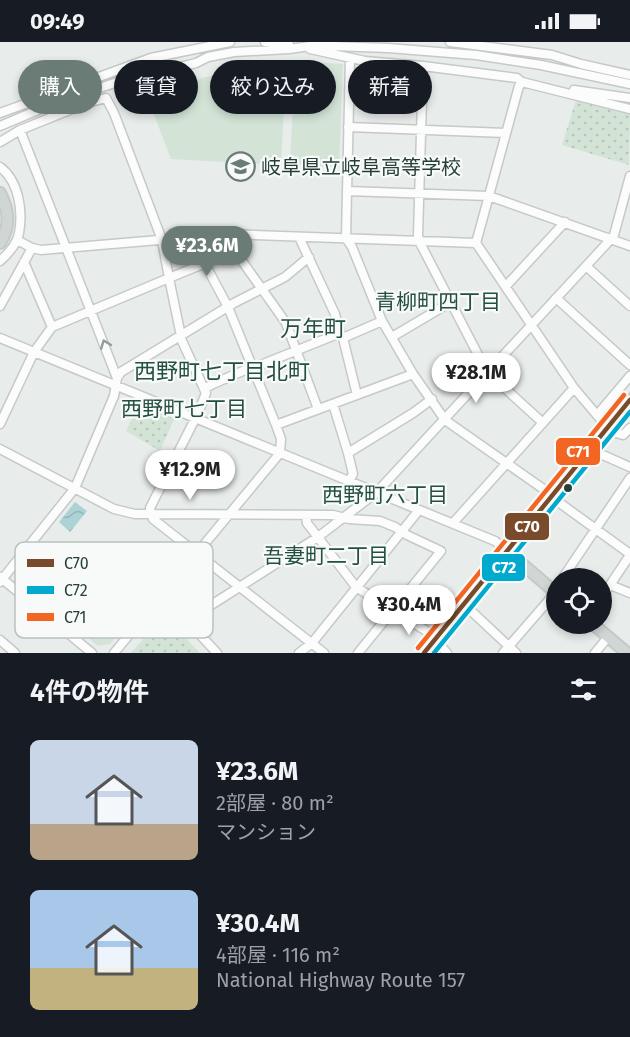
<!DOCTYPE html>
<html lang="ja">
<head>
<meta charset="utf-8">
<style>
  body { margin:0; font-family:"Fira Sans","Noto Sans JP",sans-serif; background:#20242c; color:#f1f3f6; height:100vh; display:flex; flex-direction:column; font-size:22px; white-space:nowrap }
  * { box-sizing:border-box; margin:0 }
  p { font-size:20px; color:#9ea1a6 }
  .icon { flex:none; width:33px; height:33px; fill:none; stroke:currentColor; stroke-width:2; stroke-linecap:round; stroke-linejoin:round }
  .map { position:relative; height:611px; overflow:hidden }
  .details { display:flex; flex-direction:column; background:#171b24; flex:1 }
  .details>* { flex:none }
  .guide { position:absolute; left:18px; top:18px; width:594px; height:54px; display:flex; gap:12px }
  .tools { position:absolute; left:546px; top:526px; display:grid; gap:12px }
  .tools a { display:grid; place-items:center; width:66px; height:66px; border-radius:50%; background:#171b24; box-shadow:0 3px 9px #0003; font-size:30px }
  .price { position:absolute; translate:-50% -51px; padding:0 14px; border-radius:21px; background:#fff; color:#222; font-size:20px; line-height:39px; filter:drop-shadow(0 2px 3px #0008) }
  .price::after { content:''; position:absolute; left:50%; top:36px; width:18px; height:14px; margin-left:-9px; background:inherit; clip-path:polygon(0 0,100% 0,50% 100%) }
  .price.active { background:#6b7c76; color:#fff }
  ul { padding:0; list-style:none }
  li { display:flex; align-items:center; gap:18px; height:150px; padding:0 30px }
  li span { display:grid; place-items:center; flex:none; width:168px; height:120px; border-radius:9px; color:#555 }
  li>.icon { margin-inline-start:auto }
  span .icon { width:72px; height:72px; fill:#fffc; stroke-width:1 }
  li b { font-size:26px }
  h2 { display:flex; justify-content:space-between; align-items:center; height:72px; padding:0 30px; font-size:26px }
  .chip { padding:0 21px; border-radius:27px; background:#171b24; box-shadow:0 3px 9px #0003; font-size:21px; line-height:54px }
  .chip.active { background:#6b7c76; color:#fff }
  .status { display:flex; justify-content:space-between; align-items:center; height:42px; padding:0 30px; background:#171b24; direction:ltr }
  .status svg { height:16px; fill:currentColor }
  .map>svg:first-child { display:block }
</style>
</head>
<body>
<div class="status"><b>09:49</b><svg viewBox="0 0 49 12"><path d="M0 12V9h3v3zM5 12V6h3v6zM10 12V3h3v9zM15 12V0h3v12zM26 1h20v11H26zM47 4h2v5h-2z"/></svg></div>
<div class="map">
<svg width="630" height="611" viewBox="0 0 630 611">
  <defs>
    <pattern id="park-dots" width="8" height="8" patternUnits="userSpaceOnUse" patternTransform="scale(1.5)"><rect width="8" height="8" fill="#d3e4d7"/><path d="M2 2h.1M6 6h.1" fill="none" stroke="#b5c5b9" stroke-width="1.8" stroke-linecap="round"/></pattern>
    <pattern id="water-waves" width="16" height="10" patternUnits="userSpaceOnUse" patternTransform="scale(1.5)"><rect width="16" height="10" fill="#add2d6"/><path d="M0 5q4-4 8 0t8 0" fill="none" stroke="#95b5b8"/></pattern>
  </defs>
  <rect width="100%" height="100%" fill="#e8ecea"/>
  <path fill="url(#park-dots)" d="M576 58 630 72 629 123 562 103Z
    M140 360 174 377 160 409 126 389Z
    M164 573 200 611H131Z"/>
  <path fill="#d3e4d7" d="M295 19 343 22 339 125 290 123Z
    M276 30 283 35 285 45 281 123 171 117 146 52 206 35 239 31Z
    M73 512 123 553H126L130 550 145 562 110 602 98 604 43 559V555L51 544 49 541Z"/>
  <path fill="url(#water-waves)" d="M75 460 87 469 70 490 59 480Z"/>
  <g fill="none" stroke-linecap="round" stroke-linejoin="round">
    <defs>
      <path id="minor" d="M265 0 289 3
        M450 0 552 13 581 22 630 33
        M310 7 365 19 423 24 517 36 522 40
        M350 16 346 196 352 205 382 279 413 332 445 378 552 453
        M423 24 418 193 419 199 487 330 543 381
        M574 48 630 56
        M630 67 522 40 519 44 476 201 574 346 607 385 612 390 623 393 630 386
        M0 71 151 16 230 0
        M0 84 57 60 139 33 153 32 196 21 208 15 234 10 289 7 310 4H333L388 6 476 13 541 23 630 42
        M348 85 506 91
        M20 88 117 336
        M0 100 20 88 87 61 106 56 114 71 162 198 169 236 52 285 34 310 0 382
        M0 125C19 139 23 169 19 191 17 202 8 212 0 219
        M347 149 489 154 630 204
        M236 192 235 209 286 281 318 367
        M299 195 335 272 340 291 343 296 357 353
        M17 198 32 206 41 208 229 192 476 201
        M235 209 169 236 182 299 206 351 199 369 150 466 151 472 153 477 324 611
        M24 220 52 285
        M586 224 630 264
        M506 244 565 180
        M556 256 630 323
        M0 264 32 206
        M392 295 451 260
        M0 296 495 499 507 509
        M343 296 382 279
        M253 326 340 291
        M204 347 213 342 252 325
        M333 362 348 411 353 432 349 439
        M597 373 630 334
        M276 383 413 332
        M0 407 114 467 135 472H151L333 473 349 477 380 479 395 485 407 493 441 509 358 611
        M596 410 630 425
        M348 411 413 371 432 357
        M557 459 630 512
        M306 473 307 481 356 545 428 590 447 611
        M453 481 574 346
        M0 535 92 611
        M562 537 630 436
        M0 540 75 446 114 354 117 336 121 330 234 261 285 235 309 215
        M610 543 630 551
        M162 552 217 611
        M602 555 630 513
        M468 566 516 611
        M186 579 318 495 377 450 611 197 614 193 630 134
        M0 598 15 611
        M114 611 280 411 281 397 276 383 228 265 205 222
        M299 611 312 601 419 468
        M503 611 549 558 556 546
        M595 611 608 595"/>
      <path id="major" d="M0 151C9 168 11 184 0 201
        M507 509 556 551
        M593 582 627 611"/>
      <path id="highway" d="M424 611 630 358"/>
    </defs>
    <use href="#minor" stroke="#c5c9c7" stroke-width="11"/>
    <use href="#major" stroke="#c4cac8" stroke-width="14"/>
    <use href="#highway" stroke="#c4cac8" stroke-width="15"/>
    <use href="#minor" stroke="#fcfcfc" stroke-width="8"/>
    <use href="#major" stroke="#d0d6d4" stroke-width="10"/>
    <use href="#highway" stroke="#bdc3c1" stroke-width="12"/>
    <defs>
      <path id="bus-1" d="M424 611 630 358"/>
      <path id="bus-2" d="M434 611 630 370"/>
      <path id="bus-3" d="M418 606 624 353"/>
    </defs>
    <use href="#bus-1" stroke="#f7faf8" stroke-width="9"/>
    <use href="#bus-2" stroke="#f7faf8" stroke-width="9"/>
    <use href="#bus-3" stroke="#f7faf8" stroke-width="9"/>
    <use href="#bus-1" stroke="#7a4b2a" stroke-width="4.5"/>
    <use href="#bus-2" stroke="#00a9ce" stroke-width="4.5"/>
    <use href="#bus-3" stroke="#f26522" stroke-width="4.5"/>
  </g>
  <defs><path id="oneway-chevron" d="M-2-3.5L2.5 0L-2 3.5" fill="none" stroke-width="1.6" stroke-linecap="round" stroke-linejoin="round" transform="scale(1.5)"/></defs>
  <use stroke="#929e9a" href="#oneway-chevron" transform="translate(105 302) rotate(-111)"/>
  <defs>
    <symbol id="school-ring" viewBox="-11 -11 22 22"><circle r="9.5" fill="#f7faf8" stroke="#6b7c76" stroke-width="1.5"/><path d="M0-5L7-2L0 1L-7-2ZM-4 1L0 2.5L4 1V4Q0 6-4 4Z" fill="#6b7c76"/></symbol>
  </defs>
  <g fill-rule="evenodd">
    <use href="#school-ring" x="224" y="108" width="33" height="33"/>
  </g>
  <circle fill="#273f37" stroke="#f7faf8" stroke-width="2" cx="568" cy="446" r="5"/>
  <g text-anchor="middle" stroke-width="4.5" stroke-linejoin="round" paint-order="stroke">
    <g font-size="20" fill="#273f37" stroke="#f7faf8" text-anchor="start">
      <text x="261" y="132">岐阜県立岐阜高等学校</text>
    </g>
    <g font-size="21" fill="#244f43" stroke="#f7faf8">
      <text x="438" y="267">青柳町四丁目</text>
      <text x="184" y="374">西野町七丁目</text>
      <text x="385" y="460">西野町六丁目</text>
      <text x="326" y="521">吾妻町二丁目</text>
    </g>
    <g font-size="22" fill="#244f43" stroke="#f7faf8">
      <text x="313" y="294">万年町</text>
      <text x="222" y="337">西野町七丁目北町</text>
    </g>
  </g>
  <rect x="15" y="500" width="198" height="96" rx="9" fill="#f7faf8" stroke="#b9c2be" stroke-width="1.5"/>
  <rect x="27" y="517" width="27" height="8" fill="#7a4b2a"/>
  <rect x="27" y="544" width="27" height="8" fill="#00a9ce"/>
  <rect x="27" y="571" width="27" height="8" fill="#f26522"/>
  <g font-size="16" fill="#273f37">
    <text x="64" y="527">C70</text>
    <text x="64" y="554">C72</text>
    <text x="64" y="581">C71</text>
  </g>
  <g stroke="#f7faf8" stroke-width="2">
    <rect x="555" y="395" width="46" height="29" rx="6" fill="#f26522"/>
    <rect x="504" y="470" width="46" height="29" rx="6" fill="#7a4b2a"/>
    <rect x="481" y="511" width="45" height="29" rx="6" fill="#00a9ce"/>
  </g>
  <g font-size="16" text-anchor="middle" font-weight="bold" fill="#fff">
    <text x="578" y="415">C71</text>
    <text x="527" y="490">C70</text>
    <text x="504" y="531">C72</text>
  </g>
</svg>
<div class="tools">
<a><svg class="icon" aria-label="locate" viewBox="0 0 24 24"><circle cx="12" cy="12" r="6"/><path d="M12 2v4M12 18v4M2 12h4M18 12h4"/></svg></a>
</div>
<b class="price active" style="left:207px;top:235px">¥23.6M</b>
<b class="price" style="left:476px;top:362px">¥28.1M</b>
<b class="price" style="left:190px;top:459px">¥12.9M</b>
<b class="price" style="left:409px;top:594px">¥30.4M</b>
<div class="guide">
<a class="chip active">購入</a>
<a class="chip">賃貸</a>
<a class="chip">絞り込み</a>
<a class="chip">新着</a>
</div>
</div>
<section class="details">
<h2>4件の物件<svg class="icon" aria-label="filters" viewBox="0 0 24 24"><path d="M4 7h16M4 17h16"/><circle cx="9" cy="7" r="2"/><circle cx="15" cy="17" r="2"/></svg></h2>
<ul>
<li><span style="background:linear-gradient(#c9d6e8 70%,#b9a48a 0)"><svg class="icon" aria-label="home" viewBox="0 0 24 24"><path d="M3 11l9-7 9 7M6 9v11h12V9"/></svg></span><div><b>¥23.6M</b><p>2部屋 · 80 m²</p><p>マンション</p></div></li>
<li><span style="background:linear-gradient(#a9c7e8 65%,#c2b280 0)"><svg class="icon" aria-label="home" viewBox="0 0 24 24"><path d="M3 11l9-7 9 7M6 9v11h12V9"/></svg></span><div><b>¥30.4M</b><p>4部屋 · 116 m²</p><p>National Highway Route 157</p></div></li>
</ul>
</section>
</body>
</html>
